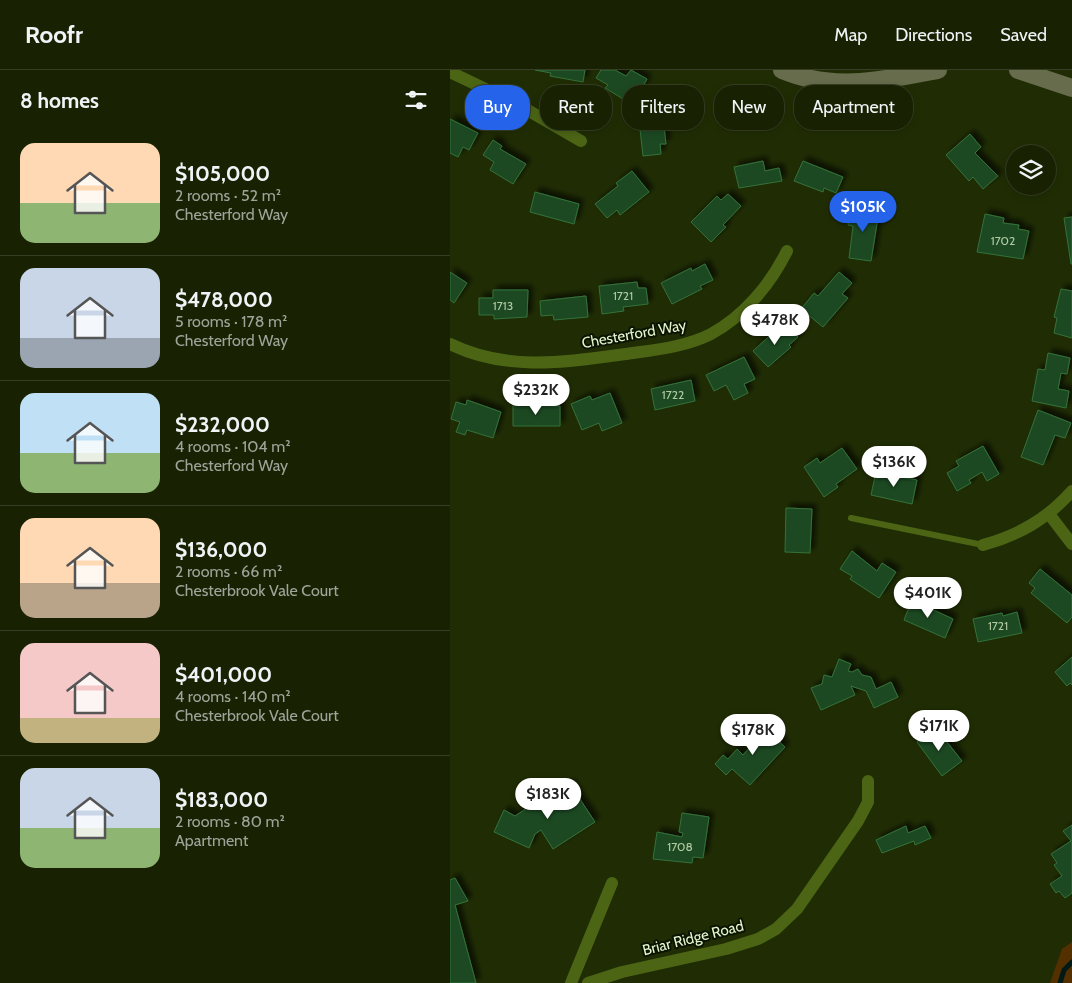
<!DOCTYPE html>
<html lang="en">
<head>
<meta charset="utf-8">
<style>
  body { margin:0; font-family:Cabin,sans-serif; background:#252f12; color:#f1f3f6; height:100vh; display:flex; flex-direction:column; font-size:19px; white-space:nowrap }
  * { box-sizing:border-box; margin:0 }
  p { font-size:16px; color:#9fa49a }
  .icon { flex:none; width:28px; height:28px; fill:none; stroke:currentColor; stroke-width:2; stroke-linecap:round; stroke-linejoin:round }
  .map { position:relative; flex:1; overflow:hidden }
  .drawer { display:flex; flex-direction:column; background:#182203; width:450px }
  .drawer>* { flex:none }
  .guide { position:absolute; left:15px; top:15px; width:475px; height:45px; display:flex; gap:10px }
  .buttons { position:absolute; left:556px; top:75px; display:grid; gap:10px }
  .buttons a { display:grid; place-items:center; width:50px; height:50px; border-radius:50%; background:#182203; box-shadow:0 2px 8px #0003,0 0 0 1px #363f25; font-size:25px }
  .price { position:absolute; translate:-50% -42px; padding:0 11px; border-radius:18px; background:#fff; color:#222; font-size:16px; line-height:32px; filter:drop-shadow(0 1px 2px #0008) }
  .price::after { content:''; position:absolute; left:50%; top:30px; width:15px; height:11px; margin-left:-8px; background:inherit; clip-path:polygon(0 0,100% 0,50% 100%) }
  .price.selected { background:#2563eb; color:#fff }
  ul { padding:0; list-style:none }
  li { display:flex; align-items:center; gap:15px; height:125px; padding:0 20px }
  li+li { border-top:1px solid #363f25 }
  li span { display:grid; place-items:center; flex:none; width:140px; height:100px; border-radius:15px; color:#555 }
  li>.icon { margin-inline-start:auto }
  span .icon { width:60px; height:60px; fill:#fffc; stroke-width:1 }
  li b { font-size:21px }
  h2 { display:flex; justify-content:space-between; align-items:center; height:60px; padding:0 20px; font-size:21px }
  .chip { padding:0 18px; border-radius:20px; background:#182203; box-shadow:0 2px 8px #0003,0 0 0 1px #363f25; font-size:18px; line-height:45px }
  .chip.selected { background:#2563eb; color:#fff }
  header { display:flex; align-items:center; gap:30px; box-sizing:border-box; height:70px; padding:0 25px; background:#182203; border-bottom:1px solid #363f25 }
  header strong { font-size:24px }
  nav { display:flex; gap:28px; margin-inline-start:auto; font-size:18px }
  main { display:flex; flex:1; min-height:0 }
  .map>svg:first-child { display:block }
</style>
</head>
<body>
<header>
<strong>Roofr</strong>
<nav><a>Map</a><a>Directions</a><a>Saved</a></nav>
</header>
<main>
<section class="drawer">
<h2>8 homes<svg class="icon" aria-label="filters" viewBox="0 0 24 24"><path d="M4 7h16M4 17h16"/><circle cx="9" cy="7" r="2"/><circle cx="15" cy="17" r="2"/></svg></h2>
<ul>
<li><span style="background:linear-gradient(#ffd9b3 60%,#8fb573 0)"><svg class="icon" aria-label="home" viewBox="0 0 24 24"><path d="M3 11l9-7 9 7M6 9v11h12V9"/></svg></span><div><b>$105,000</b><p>2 rooms · 52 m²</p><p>Chesterford Way</p></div></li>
<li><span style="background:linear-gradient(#c9d6e8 70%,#9aa5b1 0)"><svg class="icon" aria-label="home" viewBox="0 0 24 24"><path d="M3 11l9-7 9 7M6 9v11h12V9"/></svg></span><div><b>$478,000</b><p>5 rooms · 178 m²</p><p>Chesterford Way</p></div></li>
<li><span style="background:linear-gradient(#bfe0f5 60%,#8fb573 0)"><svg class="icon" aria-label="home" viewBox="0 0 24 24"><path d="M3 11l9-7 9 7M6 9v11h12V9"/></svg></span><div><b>$232,000</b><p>4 rooms · 104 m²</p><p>Chesterford Way</p></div></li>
<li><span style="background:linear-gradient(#ffd9b3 65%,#b9a48a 0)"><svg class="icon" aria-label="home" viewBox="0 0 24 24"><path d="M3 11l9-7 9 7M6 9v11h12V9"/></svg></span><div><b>$136,000</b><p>2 rooms · 66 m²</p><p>Chesterbrook Vale Court</p></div></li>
<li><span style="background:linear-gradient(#f6c9c9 75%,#c2b280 0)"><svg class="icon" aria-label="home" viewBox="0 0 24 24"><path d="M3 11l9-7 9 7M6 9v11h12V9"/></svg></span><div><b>$401,000</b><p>4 rooms · 140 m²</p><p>Chesterbrook Vale Court</p></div></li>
<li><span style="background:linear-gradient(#c9d6e8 60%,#8fb573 0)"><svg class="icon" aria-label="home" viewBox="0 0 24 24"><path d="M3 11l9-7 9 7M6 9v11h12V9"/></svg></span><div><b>$183,000</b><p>2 rooms · 80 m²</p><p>Apartment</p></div></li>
</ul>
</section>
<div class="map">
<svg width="622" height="913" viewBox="0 0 622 913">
  <defs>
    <filter id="shadow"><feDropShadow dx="4.5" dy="-4.5" stdDeviation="2.5" flood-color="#0009"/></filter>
  </defs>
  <rect width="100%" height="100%" fill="#202d04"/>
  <path fill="#543001" d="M622 872V913H600L612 879Z"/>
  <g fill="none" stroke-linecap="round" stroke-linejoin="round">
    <path stroke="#011917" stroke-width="5" d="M610 913 614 900 622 892"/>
  </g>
  <path fill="#1d4922" stroke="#34723a" filter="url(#shadow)" d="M85 0H135L133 12 100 6 101 3Z
    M151 0H165L176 6 181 0 197 9 183 35 155 18 158 15 146 8Z
    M213 47 216 74H210L211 84 193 86 189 50Z
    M0 49 28 63 19 80 13 77 8 87 0 83Z
    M520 64 531 77 525 83 548 106 533 119 523 107 519 111 496 85Z
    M43 70 52 76 50 79 76 94 63 114 40 100 44 92 33 85Z
    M313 91 315 101 329 98 332 111 289 118 284 97Z
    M353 91 393 107 386 123 374 118 373 122 344 111Z
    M182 101 199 122 170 145 167 140 157 148 145 134 168 116 166 113Z
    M85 122 129 134 124 154 80 142Z
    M278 124 291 136 273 155 276 157 261 172 241 152 267 126 271 130Z
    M401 136 429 141 421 191 399 188 403 156 398 155Z
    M535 144 554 148 553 153 569 155 568 159 579 161 573 189 527 182Z
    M622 147V194H621L614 148Z
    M255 194 263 210 250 216 252 219 222 234 211 213 241 198 242 201Z
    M0 202 17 213 4 233 0 230Z
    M389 202 402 213 392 224 398 228 373 257 351 239 364 223 368 226Z
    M187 212 188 218H196L198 234 173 237 174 241 152 244 149 216Z
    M611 219 622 221V268L604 263 607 248 604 247Z
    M43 220H78L77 247 44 249V245H29V228H43Z
    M136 226 138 247 104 250 103 245 91 246 90 231Z
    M336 255 348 267 339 275 341 277 318 297 303 281 326 260 328 262Z
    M598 283 620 288 617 304 611 303 608 319 619 321 616 338 582 331 588 299 595 300Z
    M294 287 305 309 294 314 298 323 284 330 276 315 264 321 256 305Z
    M241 310 245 331 205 340 201 319Z
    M160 323 172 353 152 361 149 353 132 360 121 334 140 326 142 330Z
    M17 330 51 342 43 368 17 360 15 365 6 362 10 352 1 349 6 332 16 335Z
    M63 335 110 336V356H63Z
    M588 340 621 353 615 368 605 365 593 395 571 387Z
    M533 376 549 404 537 411 532 402 519 410 521 413 507 421 497 403 509 396 506 391Z
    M392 378 407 399 386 414 388 417 374 427 354 397 367 388 370 393Z
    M426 402 467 410 462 434 421 425Z
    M336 438 362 439 360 483 335 482Z
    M402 481 427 501 432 493 446 502 429 528 400 509 402 506 390 499Z
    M590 499 622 525V547L617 553 581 523 585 518 579 513Z
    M462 530 503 549 495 568 454 550Z
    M567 542 572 563 528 572 523 549 552 543 553 546Z
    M622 587V615L620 613 617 616 605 602Z
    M389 589 401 594 398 601 402 602 408 599 412 605 421 607 426 619 441 612 448 627 424 638 416 621 401 616 405 625 371 640 361 618 372 614 374 605 382 607Z
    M310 654 335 677 300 715 282 699 276 705 265 694 273 685 278 689 287 679 293 685 304 673 298 667Z
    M486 658 512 691 492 706 467 672Z
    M120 714 145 752 103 779 91 760 85 764 79 778 44 762 54 740 65 746 80 736 82 739Z
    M232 743 259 747 253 788 243 787 242 793 203 789 207 762 232 767 233 763 229 762Z
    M622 755V823L615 828 609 821 606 823 600 814 612 806 604 795 607 793 601 784 621 771 613 761Z
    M456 756 458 763 475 756 481 768 465 775 464 771 432 783 426 770Z
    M5 808 18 831 5 835 26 913H0V810Z"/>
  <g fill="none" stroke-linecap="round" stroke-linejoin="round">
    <path stroke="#4c6515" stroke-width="6" d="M401 448 533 475"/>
    <path stroke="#4c6515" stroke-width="12" d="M0 2 67 34 131 71
      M0 274C57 302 116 292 176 284 204 280 236 277 261 264 294 246 320 215 337 181
      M599 444 622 474
      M533 475C569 465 597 449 622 421
      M121 913 162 813
      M138 913 172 902 276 879 308 869 326 859 347 839 408 751 418 732V711"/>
    <path stroke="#666c4c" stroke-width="18" d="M332 0C384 22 434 10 488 0
      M568 0 622 18"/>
  </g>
  <g text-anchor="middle" stroke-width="4" stroke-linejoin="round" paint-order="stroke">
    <g font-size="12" fill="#b3caa3">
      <text x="553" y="175">1702</text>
      <text x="173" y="230">1721</text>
      <text x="53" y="240">1713</text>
      <text x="223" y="329">1722</text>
      <text x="548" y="560">1721</text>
      <text x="230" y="781">1708</text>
    </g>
    <g font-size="15" fill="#e5f5ce" stroke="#0b1400">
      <text transform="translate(184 264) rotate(-10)" y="5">Chesterford Way</text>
      <text transform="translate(243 868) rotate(-14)" y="5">Briar Ridge Road</text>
    </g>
  </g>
</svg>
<div class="buttons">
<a><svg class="icon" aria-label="layers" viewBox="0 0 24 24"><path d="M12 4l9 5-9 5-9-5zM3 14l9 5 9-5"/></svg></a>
</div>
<b class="price selected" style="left:413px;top:163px">$105K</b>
<b class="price" style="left:325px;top:276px">$478K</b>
<b class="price" style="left:86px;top:346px">$232K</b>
<b class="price" style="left:444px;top:418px">$136K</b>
<b class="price" style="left:478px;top:549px">$401K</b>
<b class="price" style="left:489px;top:682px">$171K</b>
<b class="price" style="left:303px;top:686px">$178K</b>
<b class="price" style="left:98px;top:750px">$183K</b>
<div class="guide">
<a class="chip selected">Buy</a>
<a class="chip">Rent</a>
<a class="chip">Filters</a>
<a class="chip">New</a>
<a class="chip">Apartment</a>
</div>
</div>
</main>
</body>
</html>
